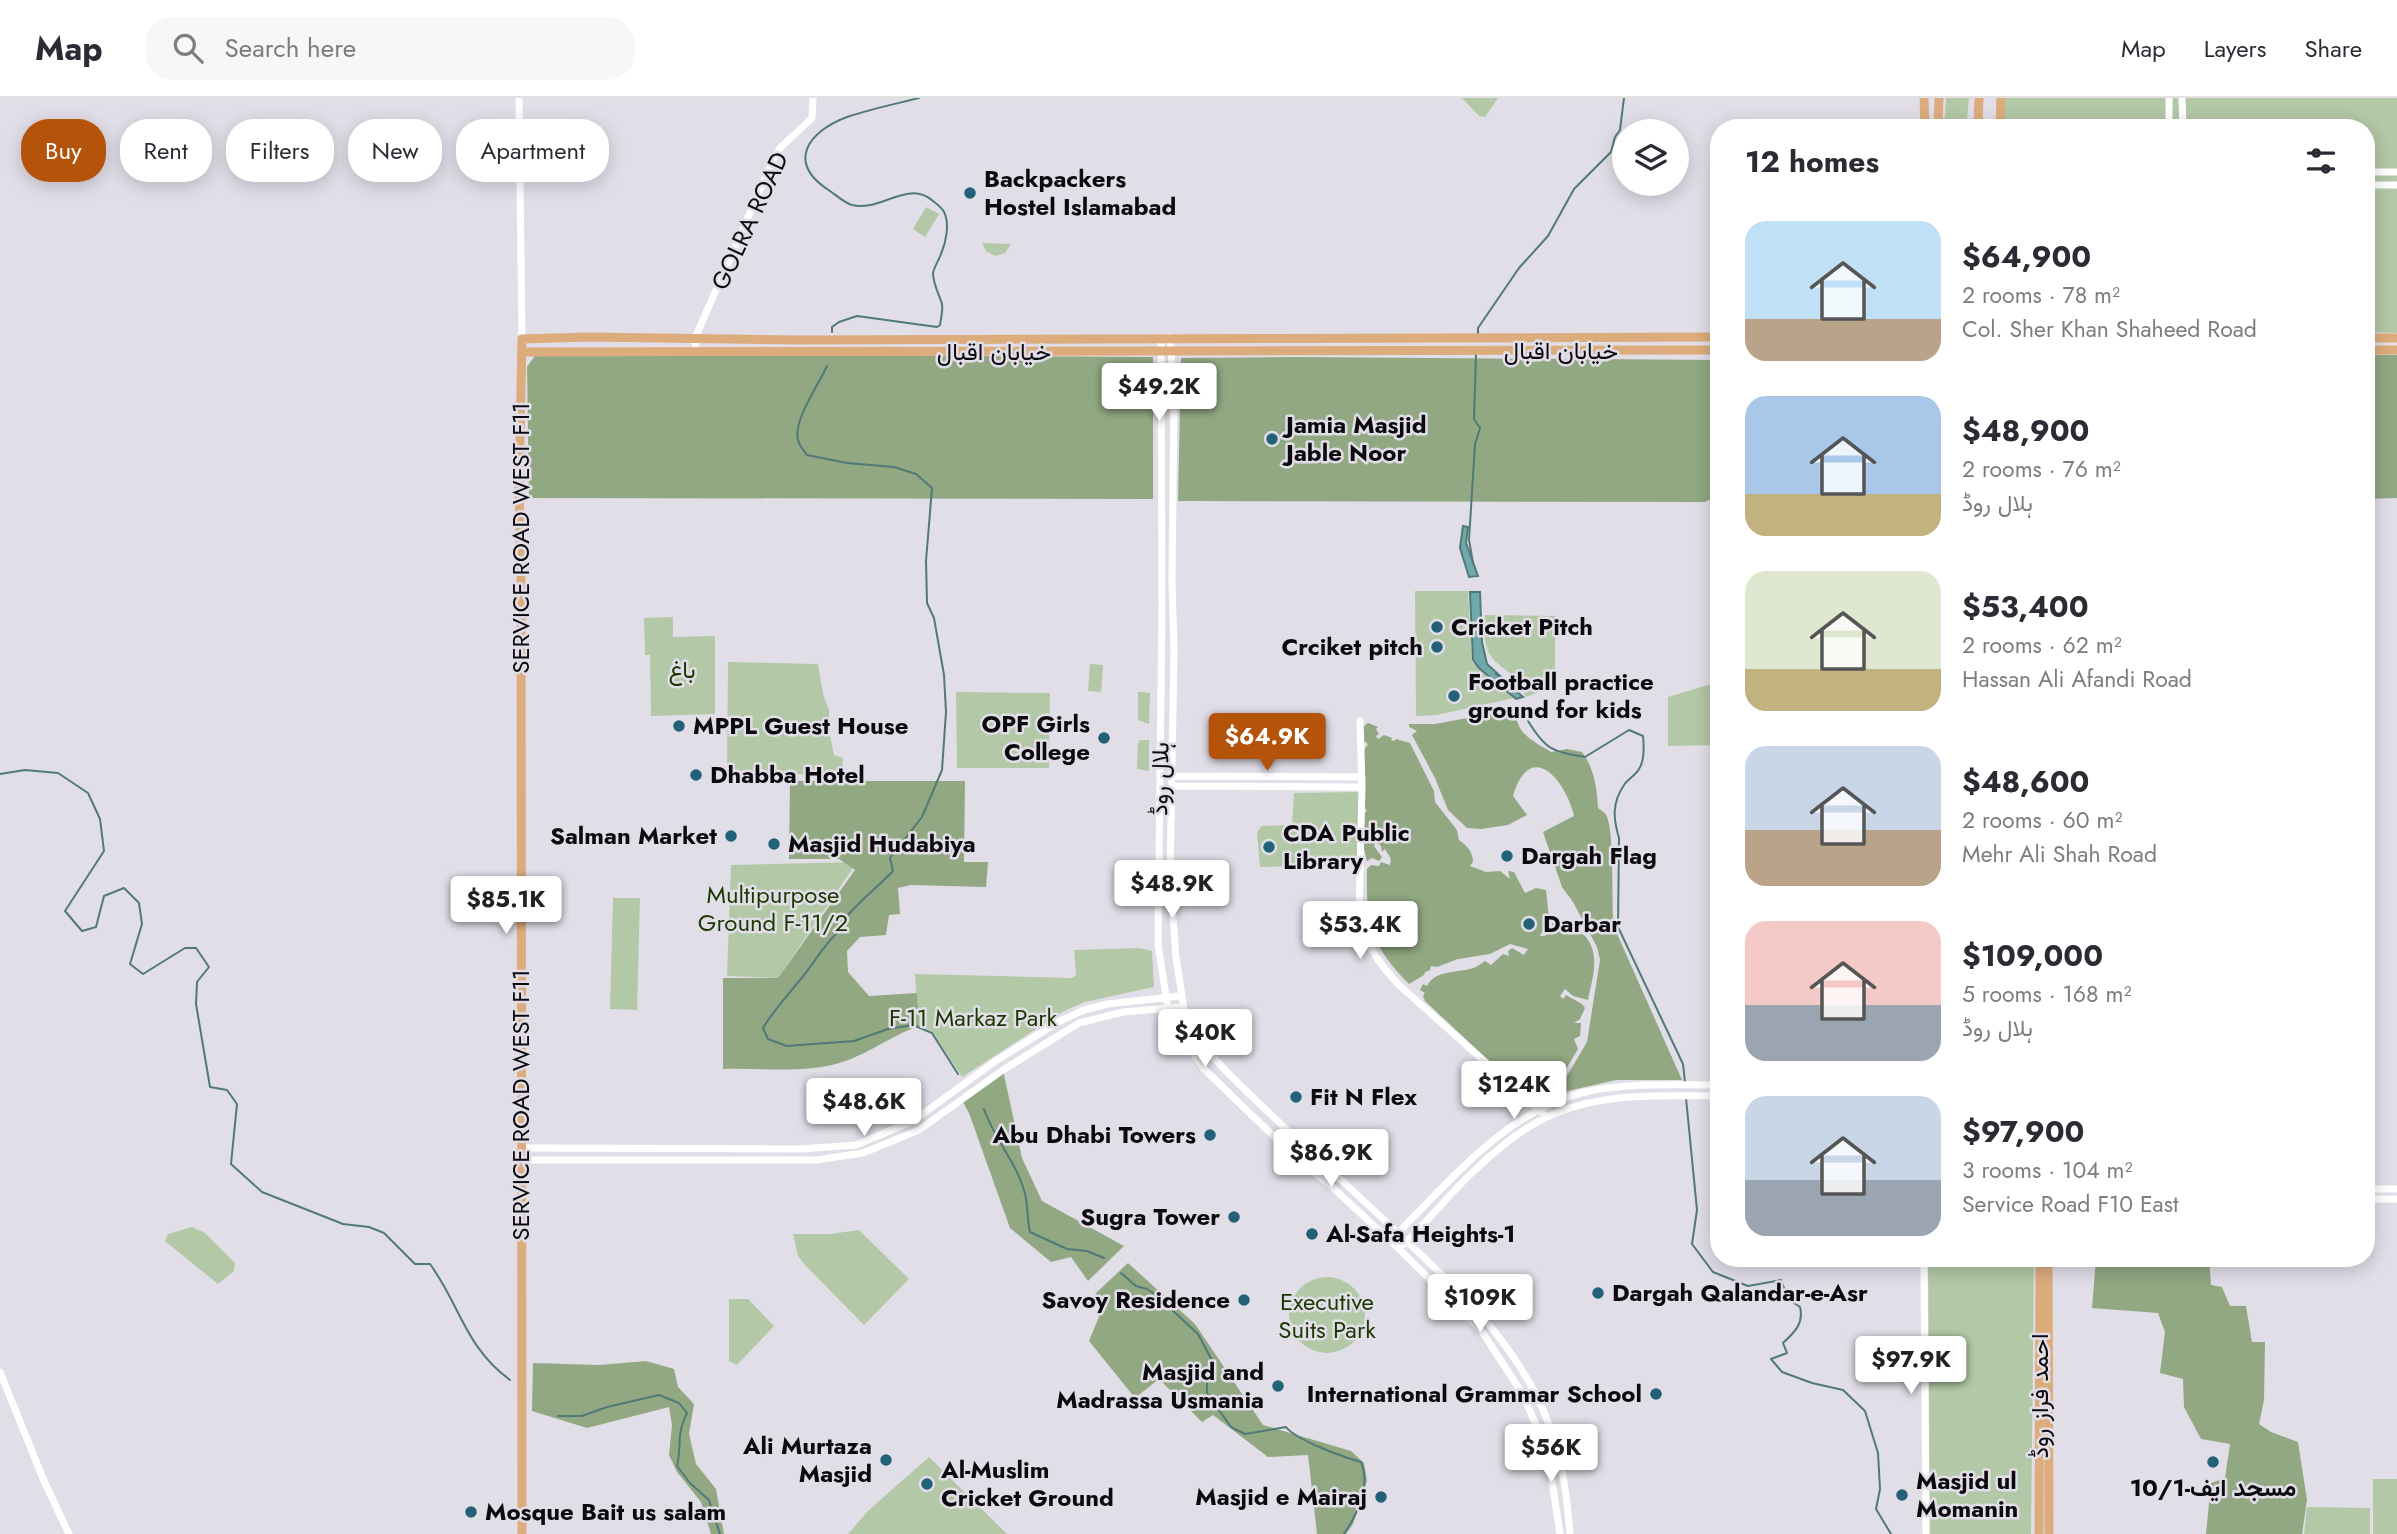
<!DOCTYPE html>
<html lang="en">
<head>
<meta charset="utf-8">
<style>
  body { margin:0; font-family:Jost,Vazirmatn,sans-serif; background:#f7f7f7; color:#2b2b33; height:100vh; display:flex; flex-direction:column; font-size:26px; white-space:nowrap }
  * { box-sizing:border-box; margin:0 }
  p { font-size:23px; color:#7c7c81 }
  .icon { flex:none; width:38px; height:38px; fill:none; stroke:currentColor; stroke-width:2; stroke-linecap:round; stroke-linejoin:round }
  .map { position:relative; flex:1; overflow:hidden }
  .drawer { position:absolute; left:1710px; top:21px; width:665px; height:1148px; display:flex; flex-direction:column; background:#fff; border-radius:28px; box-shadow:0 4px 18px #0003 }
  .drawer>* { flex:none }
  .hud { position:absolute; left:21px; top:21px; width:665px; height:63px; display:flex; gap:14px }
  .fabs { position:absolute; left:1612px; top:21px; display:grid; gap:14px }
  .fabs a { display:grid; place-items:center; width:77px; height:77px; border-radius:50%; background:#fff; box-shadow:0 4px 18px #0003; font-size:35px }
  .price { position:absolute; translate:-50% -60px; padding:0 16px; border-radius:7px; background:#fff; color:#222; font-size:23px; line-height:46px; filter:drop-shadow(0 2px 4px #0008) }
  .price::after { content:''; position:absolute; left:50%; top:42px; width:21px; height:16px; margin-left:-10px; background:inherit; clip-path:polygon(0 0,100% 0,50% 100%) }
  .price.selected { background:#b45309; color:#fff }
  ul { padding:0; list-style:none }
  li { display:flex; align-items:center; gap:21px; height:175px; padding:0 35px }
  li span { display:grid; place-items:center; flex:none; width:196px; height:140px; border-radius:21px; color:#555 }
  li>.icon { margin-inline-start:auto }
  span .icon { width:84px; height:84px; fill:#fffc; stroke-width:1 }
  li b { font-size:30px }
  h2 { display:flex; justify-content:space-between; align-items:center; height:84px; padding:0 35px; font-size:30px }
  .chip { padding:0 24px; border-radius:28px; background:#fff; box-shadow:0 4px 18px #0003; font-size:24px; line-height:63px }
  .chip.selected { background:#b45309; color:#fff }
  header { display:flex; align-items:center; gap:42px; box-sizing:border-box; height:98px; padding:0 35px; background:#fff; border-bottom:2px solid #e1e1e2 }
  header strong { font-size:33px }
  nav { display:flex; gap:38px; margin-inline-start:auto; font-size:24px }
  .search { width:490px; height:63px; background:#f7f7f7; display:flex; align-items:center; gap:18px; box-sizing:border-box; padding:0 24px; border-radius:28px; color:#7c7c81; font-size:26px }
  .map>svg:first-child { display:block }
</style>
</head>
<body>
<header>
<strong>Map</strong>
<div class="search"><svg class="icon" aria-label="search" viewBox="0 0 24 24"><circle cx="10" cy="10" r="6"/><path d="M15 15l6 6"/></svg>Search here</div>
<nav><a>Map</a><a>Layers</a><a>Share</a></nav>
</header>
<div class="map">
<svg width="2397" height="1436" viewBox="0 0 2397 1436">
  <rect width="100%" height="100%" fill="#e2dee8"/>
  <path fill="#b3c8a6" d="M1462 0H1498L1485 19 1479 18Z
    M1946 0H1969L1966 30H1944Z
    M2000 0H2397V235L2366 234V30H2000Z
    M926 109 939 116 925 139 913 131Z
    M982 145 1011 146 1005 155 995 158 986 153Z
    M1415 493H1468L1472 564 1514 600 1437 617 1416 618Z
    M1485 517 1555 518V589L1525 599 1522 583C1490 562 1482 557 1485 517Z
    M673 519V539L715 538V616L651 618 650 557H645L644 520Z
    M728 564 818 566 823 596 829 612V632L834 657 843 660 842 674 845 677 727 675Z
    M1090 566 1103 567 1101 594 1088 593Z
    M1718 584V647L1668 648V599Z
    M956 594 1050 595 1049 670H957Z
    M1138 594 1150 595 1149 626 1138 622Z
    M1140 642H1149V673L1137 671 1138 646Z
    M1359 694 1357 766 1260 769 1257 735 1261 728 1292 727 1294 695Z
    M857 764 778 880 727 878 731 767Z
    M613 800H640L637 912 610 911Z
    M1139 850 1152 853 1154 889 1085 904 1064 913 962 979 932 933 919 928 915 876 1072 880 1076 877 1074 852Z
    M192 1129 205 1135 235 1165 234 1173 218 1186 165 1143 168 1136Z
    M859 1132 909 1181 864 1227 804 1166 798 1158 793 1136H830Z
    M1928 1160H2034L2031 1436H1930Z
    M1289 1217a38 38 0 1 1 76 0a38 38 0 1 1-76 0Z
    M729 1201H748L774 1228 737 1267 729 1263Z
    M929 1359 1007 1436H848L869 1412Z
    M2373 1381H2397V1436H2373Z
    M2307 1409 2370 1410V1436H2304Z"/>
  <path fill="#91a882" d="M536 256 1153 259V401L529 400 527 269Z
    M2366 257H2397V400L2366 401Z
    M1297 259 1718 262V397L1705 404 1178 403 1181 260Z
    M1511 612C1517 619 1517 626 1522 633 1529 642 1541 648 1551 654L1567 651 1582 654C1594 670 1597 690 1598 710 1599 711 1606 715 1606 717 1615 732 1611 805 1614 829L1682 982H1616L1559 995 1558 993 1587 944 1600 862 1597 849 1573 804 1562 789 1543 734 1574 718C1566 682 1530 640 1513 698L1527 717 1508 727 1481 731 1467 730 1448 712 1435 680 1412 637 1417 633 1409 629V626H1435Z
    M1368 625 1378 629 1376 631 1379 636 1376 638 1378 641 1384 637 1392 640 1391 642 1394 643 1396 641 1410 645 1434 693 1435 704 1457 732 1459 742C1467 748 1473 754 1473 764L1470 768 1486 774 1500 773 1510 781 1508 773 1514 774 1525 795 1536 790 1546 792 1549 820 1540 838H1545L1554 823C1560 826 1580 834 1585 838 1602 857 1591 884 1588 902L1573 898 1565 891 1560 898 1563 901 1566 897 1582 906 1585 910 1580 921 1574 925H1581L1580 938 1574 941 1578 951 1562 978 1551 975 1546 965 1537 976 1529 973 1527 968 1523 970 1524 975 1532 982V997L1521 993 1425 903 1423 898 1425 895 1420 892 1423 886 1427 888C1436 871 1457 876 1476 869 1479 867 1482 865 1485 863L1491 867 1503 856 1509 858 1508 853 1512 850 1524 857 1528 851 1510 846 1490 856 1458 861 1437 869 1431 868 1430 872 1425 874 1424 877 1409 886C1370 846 1366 826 1367 771L1371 767 1379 768 1381 764 1390 767C1392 758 1388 757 1385 751L1382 754 1381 748 1376 744 1374 748 1382 759 1379 763 1372 760 1367 763 1363 747 1364 715 1367 713 1362 706 1363 654 1368 646 1364 643 1363 629Z
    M790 683H965L964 764H988L986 789 911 787 898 790 900 816 889 817 886 837 860 839 847 853 848 874 869 898 917 895 919 928C890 938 866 958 836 966 801 975 760 970 723 971V880H778L855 772 839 761H789Z
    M1003 972 1022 1060 1042 1103 1124 1148 1088 1183 1071 1159 1051 1164 1010 1130 969 1015 963 1004Z
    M2096 1160H2209L2211 1187 2222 1189 2230 1208H2246L2252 1244H2265L2264 1302 2259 1326 2271 1334 2298 1344 2307 1402 2302 1436H2206L2211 1385 2225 1380 2230 1346 2201 1341 2184 1309 2183 1281 2160 1275 2165 1234 2158 1215 2092 1210Z
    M1128 1165 1195 1226 1263 1327 1351 1353 1364 1365 1367 1383 1353 1426 1346 1436H1317L1308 1357 1268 1359 1213 1317 1202 1324 1159 1281 1135 1300 1089 1243 1105 1204 1095 1196Z
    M646 1263 674 1271 678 1289 694 1306 689 1336 696 1366 716 1391 724 1436H711L701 1404 677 1374 669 1357 672 1327 669 1309 587 1330 532 1313 533 1265 599 1267Z"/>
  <path fill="#6fa9a9" stroke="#51797a" stroke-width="2" d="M1463 428 1468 429 1466 445 1478 478 1469 479 1460 450Z
    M1470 494H1480L1482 544 1487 566 1523 599 1516 601 1479 570 1473 562Z"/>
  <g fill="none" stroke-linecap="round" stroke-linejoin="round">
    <path stroke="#51797a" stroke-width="2" d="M832 234V229L839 224 857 218 937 229 940 227C941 220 943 212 942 206 939 196 933 186 933 175 934 169 939 162 941 156 946 144 950 126 944 114 942 110 937 106 933 103 908 81 881 114 852 107 845 105 837 98 830 93 786 65 807 34 847 19 871 11 895 6 919 0
      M1478 237V230L1519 170 1548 138 1574 91 1611 54 1615 39 1620 32 1624 0
      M827 268C818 288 793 322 798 342 799 347 804 353 807 357L847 365 894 369 916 376 932 390 926 463 927 505 934 520 944 577 946 614 942 672 922 719 890 760 893 773C876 791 855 806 840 827L842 830C822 848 816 863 800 882 787 898 774 912 763 930L768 941 787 948 854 943 888 931 913 927 932 935 958 976
      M1473 465 1469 442 1475 346 1480 330 1474 321 1476 256
      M1496 576 1517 593
      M1528 623C1546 652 1551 653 1585 659L1629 632 1643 638C1644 648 1645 662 1639 671 1636 677 1628 681 1624 687 1612 705 1613 720 1619 740L1618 829 1683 966 1685 984
      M0 676 25 672 58 675 88 695 100 721 104 753 65 813 82 833 96 829 104 798 124 790 139 805 142 826 130 866 143 876 185 850H196L209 869 197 884 196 906 210 989 227 992 237 1006 231 1066 262 1094 343 1126 369 1129 384 1135 415 1166H430C460 1207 465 1249 510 1282
      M1686 1000 1697 1112 1692 1146 1713 1174 1748 1188 1781 1182 1788 1201 1800 1209C1804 1225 1795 1234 1783 1245L1787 1255 1771 1261 1782 1274 1812 1285 1843 1292 1865 1313 1878 1355 1880 1391 1876 1411 1891 1436
      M984 1011C994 1041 1018 1066 1025 1096 1028 1108 1027 1121 1030 1134L1067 1151 1087 1153 1104 1160
      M1121 1175 1136 1188 1147 1191 1156 1197 1198 1236 1215 1268 1207 1285V1295L1231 1329 1245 1336 1286 1329C1296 1342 1343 1359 1361 1364 1371 1388 1358 1415 1344 1436
      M558 1318H582L607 1309 659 1297 679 1305 687 1315C676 1336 682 1346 677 1368L690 1385 709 1402 720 1436"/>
    <path stroke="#fff" stroke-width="7" d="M519 0 522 241
      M2182 0 2183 30
      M2169 30V0
      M2366 74H2397
      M2366 87H2397
      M1170 239 1174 295 1172 484 1174 552 1170 779 1176 859 1185 918 1211 957 1229 976C1283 1030 1340 1080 1396 1133 1458 1192 1521 1247 1551 1332 1563 1366 1567 1401 1570 1436
      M1161 240 1162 511 1158 847 1168 911 1180 936 1204 971 1294 1058 1330 1087 1399 1151 1481 1232 1522 1295 1539 1334 1552 1383 1560 1436
      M696 254 695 240 775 58 781 49 812 20 813 0
      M1360 623 1362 689 1359 814C1365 846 1378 865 1400 888L1547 1019
      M1172 678 1362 679
      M1172 688 1362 689
      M522 1050 801 1051 856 1047 913 1023 994 964 1058 924 1084 912 1108 906 1180 898
      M522 1062H816L863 1055 919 1032 1003 972 1079 925 1123 914 1182 909
      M2366 1091H2397
      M2366 1101H2397
      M1396 1138C1406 1125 1418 1115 1429 1103 1473 1058 1521 1009 1585 994 1628 984 1675 987 1718 987
      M1404 1146C1429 1122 1450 1095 1475 1072 1498 1050 1524 1028 1554 1016 1605 994 1664 998 1718 998
      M1924 1160 1926 1436
      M0 1274 44 1383 69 1436"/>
    <path stroke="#dcac7d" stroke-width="9" d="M1924 0 1925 30
      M1938 30 1939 0
      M1978 30 1979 0
      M2000 30 2001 0
      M2366 240H2397
      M2366 252H2397
      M522 254 1718 252
      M2048 1160 2049 1436
      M522 1436 521 477 519 391 522 241 589 239 799 242 1718 239
      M2039 1436 2040 1160"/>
  </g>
  <g fill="#236178" stroke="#e2dee8" stroke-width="2.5">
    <circle cx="970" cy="95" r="7"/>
    <circle cx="1272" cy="341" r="7"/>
    <circle cx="1437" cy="529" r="7"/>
    <circle cx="1437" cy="549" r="7"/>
    <circle cx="1454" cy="598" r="7"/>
    <circle cx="679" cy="628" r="7"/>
    <circle cx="1104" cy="640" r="7"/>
    <circle cx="696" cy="677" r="7"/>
    <circle cx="731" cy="738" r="7"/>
    <circle cx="774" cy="746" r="7"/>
    <circle cx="1269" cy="749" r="7"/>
    <circle cx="1507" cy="758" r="7"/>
    <circle cx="1529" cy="826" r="7"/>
    <circle cx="1296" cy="999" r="7"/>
    <circle cx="1210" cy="1037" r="7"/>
    <circle cx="1234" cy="1119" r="7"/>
    <circle cx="1312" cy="1136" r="7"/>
    <circle cx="1598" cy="1195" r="7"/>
    <circle cx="1244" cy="1202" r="7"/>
    <circle cx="1278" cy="1288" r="7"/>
    <circle cx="1656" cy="1296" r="7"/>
    <circle cx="886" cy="1362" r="7"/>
    <circle cx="2213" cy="1364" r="7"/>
    <circle cx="927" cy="1386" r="7"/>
    <circle cx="1902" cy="1397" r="7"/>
    <circle cx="1381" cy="1399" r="7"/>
    <circle cx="471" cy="1414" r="7"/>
  </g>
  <g text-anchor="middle" stroke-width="5" stroke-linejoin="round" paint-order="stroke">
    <g font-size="24" font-weight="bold" fill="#0c0a0e" stroke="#e2dee8" text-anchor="start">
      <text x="984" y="89">Backpackers<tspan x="984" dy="28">Hostel Islamabad</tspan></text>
      <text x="1286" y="335">Jamia Masjid<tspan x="1286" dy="28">Jable Noor</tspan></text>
      <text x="1451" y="537">Cricket Pitch</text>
      <text x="1423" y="557" text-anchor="end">Crciket pitch</text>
      <text x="1468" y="592">Football practice<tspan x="1468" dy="28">ground for kids</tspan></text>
      <text x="1090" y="634" text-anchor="end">OPF Girls<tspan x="1090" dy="28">College</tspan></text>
      <text x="693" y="636">MPPL Guest House</text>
      <text x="710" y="685">Dhabba Hotel</text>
      <text x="1283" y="743">CDA Public<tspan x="1283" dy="28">Library</tspan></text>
      <text x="717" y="746" text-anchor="end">Salman Market</text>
      <text x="788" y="754">Masjid Hudabiya</text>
      <text x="1521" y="766">Dargah Flag</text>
      <text x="1543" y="834">Darbar</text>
      <text x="1310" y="1007">Fit N Flex</text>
      <text x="1196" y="1045" text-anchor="end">Abu Dhabi Towers</text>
      <text x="1220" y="1127" text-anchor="end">Sugra Tower</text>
      <text x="1326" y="1144">Al-Safa Heights-1</text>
      <text x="1612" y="1203">Dargah Qalandar-e-Asr</text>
      <text x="1230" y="1210" text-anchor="end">Savoy Residence</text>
      <text x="1264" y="1282" text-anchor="end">Masjid and<tspan x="1264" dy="28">Madrassa Usmania</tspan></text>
      <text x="1642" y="1304" text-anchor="end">International Grammar School</text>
      <text x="872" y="1356" text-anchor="end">Ali Murtaza<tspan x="872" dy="28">Masjid</tspan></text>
      <text x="941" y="1380">Al-Muslim<tspan x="941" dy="28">Cricket Ground</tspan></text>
      <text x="1916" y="1391">Masjid ul<tspan x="1916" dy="28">Momanin</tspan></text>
      <text x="2213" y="1398" text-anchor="middle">مسجد ایف-10/1</text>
      <text x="1367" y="1407" text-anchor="end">Masjid e Mairaj</text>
      <text x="485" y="1422">Mosque Bait us salam</text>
    </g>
    <g font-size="24" fill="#0c0a0e" stroke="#e2dee8">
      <text transform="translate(750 123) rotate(-65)" y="8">GOLRA ROAD</text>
      <text x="1561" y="261">خیابان اقبال</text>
      <text x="994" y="262">خیابان اقبال</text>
      <text transform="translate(521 440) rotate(-90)" y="8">SERVICE ROAD WEST F11</text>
      <text transform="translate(1160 681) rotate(-89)" y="8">ہلال روڈ</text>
      <text transform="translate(521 1007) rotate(-90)" y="8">SERVICE ROAD WEST F11</text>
      <text transform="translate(2040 1298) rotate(-90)" y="8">احمد فراز روڈ</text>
    </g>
    <g font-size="24" fill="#1a3800" stroke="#e2dee8">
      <text x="682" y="580">باغ</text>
      <text x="773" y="805">Multipurpose<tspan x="773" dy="28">Ground F-11/2</tspan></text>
      <text x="973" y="928">F-11 Markaz Park</text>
      <text x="1327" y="1212">Executive<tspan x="1327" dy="28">Suits Park</tspan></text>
    </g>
  </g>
</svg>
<div class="fabs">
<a><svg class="icon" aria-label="layers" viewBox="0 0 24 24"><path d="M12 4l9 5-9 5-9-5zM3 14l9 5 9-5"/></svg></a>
</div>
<b class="price" style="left:1159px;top:325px">$49.2K</b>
<b class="price selected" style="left:1267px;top:675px">$64.9K</b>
<b class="price" style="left:1172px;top:822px">$48.9K</b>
<b class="price" style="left:506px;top:838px">$85.1K</b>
<b class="price" style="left:1360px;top:863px">$53.4K</b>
<b class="price" style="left:1205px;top:971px">$40K</b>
<b class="price" style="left:1514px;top:1023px">$124K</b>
<b class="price" style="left:864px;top:1040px">$48.6K</b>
<b class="price" style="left:1331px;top:1091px">$86.9K</b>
<b class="price" style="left:1480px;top:1236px">$109K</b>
<b class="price" style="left:1911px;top:1298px">$97.9K</b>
<b class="price" style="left:1551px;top:1386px">$56K</b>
<div class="hud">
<a class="chip selected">Buy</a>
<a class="chip">Rent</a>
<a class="chip">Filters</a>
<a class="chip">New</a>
<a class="chip">Apartment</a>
</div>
<section class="drawer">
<h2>12 homes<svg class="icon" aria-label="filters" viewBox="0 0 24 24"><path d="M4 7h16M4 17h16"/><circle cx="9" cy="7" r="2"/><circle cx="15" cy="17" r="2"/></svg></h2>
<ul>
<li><span style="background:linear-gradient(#bfe0f5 70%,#b9a48a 0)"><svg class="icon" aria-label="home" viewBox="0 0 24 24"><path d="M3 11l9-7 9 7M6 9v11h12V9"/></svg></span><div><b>$64,900</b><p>2 rooms · 78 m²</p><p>Col. Sher Khan Shaheed Road</p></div></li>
<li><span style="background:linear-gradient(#a9c7e8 70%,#c2b280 0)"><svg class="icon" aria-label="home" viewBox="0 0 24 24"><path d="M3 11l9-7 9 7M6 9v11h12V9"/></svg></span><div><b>$48,900</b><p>2 rooms · 76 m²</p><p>ہلال روڈ</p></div></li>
<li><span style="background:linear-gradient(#dfe7d0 70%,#c2b280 0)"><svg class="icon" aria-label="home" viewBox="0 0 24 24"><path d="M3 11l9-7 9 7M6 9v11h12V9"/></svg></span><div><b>$53,400</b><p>2 rooms · 62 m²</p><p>Hassan Ali Afandi Road</p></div></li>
<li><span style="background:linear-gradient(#c9d6e8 60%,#b9a48a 0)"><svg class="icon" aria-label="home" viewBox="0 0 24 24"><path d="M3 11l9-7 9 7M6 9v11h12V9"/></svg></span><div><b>$48,600</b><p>2 rooms · 60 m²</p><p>Mehr Ali Shah Road</p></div></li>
<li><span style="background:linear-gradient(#f6c9c9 60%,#9aa5b1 0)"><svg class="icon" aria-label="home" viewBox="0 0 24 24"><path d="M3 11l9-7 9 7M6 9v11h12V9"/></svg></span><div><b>$109,000</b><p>5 rooms · 168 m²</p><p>ہلال روڈ</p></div></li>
<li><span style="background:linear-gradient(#c9d6e8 60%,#9aa5b1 0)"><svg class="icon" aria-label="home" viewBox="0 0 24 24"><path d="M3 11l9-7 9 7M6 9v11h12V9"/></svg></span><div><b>$97,900</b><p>3 rooms · 104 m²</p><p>Service Road F10 East</p></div></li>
</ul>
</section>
</div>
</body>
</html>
